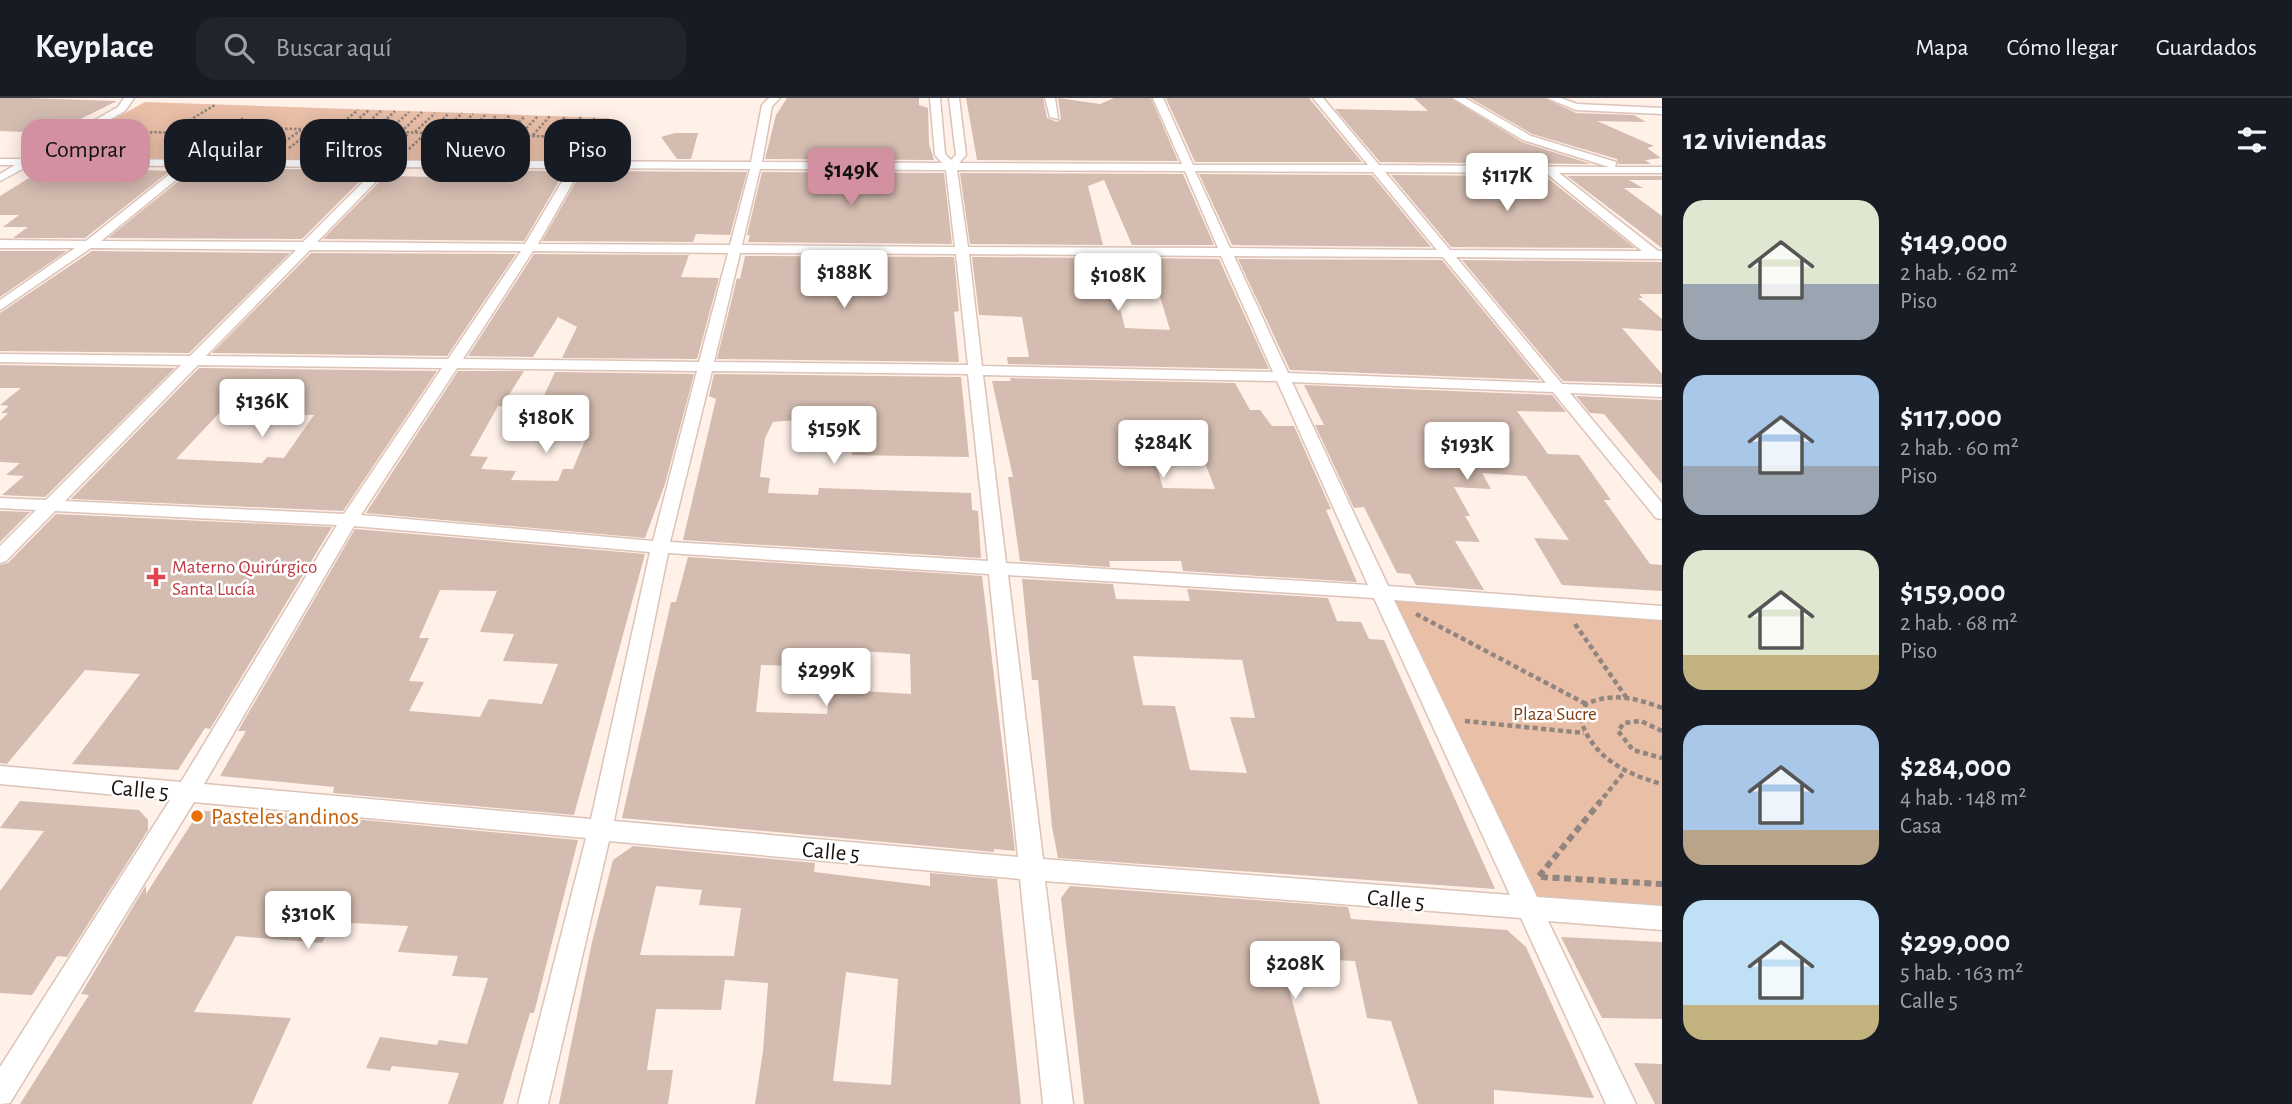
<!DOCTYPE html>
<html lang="es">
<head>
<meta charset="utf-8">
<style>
  body { margin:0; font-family:"Alegreya Sans",sans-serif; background:#20242c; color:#f1f3f6; height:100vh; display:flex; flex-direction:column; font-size:26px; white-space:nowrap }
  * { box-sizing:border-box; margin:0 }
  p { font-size:23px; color:#9ea1a6 }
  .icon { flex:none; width:38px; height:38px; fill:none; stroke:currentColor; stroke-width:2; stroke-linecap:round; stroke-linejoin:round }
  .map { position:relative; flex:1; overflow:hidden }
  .side { display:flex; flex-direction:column; background:#171b24; width:630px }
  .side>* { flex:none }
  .banner { position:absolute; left:21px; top:21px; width:665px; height:63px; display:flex; gap:14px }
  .price { position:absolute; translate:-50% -60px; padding:0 16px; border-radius:7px; background:#fff; color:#222; font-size:23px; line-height:46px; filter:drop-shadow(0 2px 4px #0008) }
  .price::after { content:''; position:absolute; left:50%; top:42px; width:21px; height:16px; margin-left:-10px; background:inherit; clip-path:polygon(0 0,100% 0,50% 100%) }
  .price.current { background:#d290a1; color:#111 }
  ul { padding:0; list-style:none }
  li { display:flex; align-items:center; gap:21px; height:175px; padding:0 21px }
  li span { display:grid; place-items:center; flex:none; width:196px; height:140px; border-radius:21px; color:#555 }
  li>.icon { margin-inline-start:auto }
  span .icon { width:84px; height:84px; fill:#fffc; stroke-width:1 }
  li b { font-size:30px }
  h2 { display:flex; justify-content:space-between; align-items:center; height:84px; padding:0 21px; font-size:30px }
  .chip { padding:0 24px; border-radius:21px; background:#171b24; box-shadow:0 4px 18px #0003; font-size:24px; line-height:63px }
  .chip.current { background:#d290a1; color:#111 }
  header { display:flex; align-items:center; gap:42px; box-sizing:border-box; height:98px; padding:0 35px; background:#171b24; border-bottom:2px solid #363941 }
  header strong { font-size:33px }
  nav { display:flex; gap:38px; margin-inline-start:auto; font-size:24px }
  .search { width:490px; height:63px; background:#20242c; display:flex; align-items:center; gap:18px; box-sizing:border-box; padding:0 24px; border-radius:21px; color:#9ea1a6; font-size:26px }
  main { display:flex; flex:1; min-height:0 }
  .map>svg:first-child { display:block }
</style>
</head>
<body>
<header>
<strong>Keyplace</strong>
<div class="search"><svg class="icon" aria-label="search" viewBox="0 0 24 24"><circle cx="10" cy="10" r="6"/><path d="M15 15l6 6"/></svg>Buscar aquí</div>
<nav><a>Mapa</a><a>Cómo llegar</a><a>Guardados</a></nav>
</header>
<main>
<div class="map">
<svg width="1662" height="1006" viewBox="0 0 1662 1006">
  <rect width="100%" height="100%" fill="#fff0e8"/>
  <path fill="#eabfa8" d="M145 4 609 20 582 63 44 60Z
    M1379 494 1662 515V820L1530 812Z"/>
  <path fill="#d4bcb0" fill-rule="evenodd" d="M0 0H26L117 3 52 35 0 33Z
    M787 0H919V7L928 10 929 46 934 62 765 61 776 17Z
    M966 0H1043L1047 20 1057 24 1061 21 1058 0 1100 6 1114 0H1151L1178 63 977 62Z
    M1166 0H1309L1362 64H1195Z
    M1414 0H1451L1522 44 1591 66 1380 64 1335 11 1428 13Z
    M1470 0H1544L1576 15 1634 17 1646 24 1597 23 1654 48 1647 50 1661 60 1645 62 1651 66H1618L1617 61 1532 36Z
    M675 35H698L691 61H677L661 39Z
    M45 70 116 71 170 73 85 140H13L28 129H3L19 117H0V98Z
    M284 71 371 72 302 141 108 140 191 73 280 75Z
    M440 72 565 73 524 143 323 141 385 78 434 79Z
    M582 73H596L747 74 730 137 696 136 693 144 542 143Z
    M762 74 944 75 952 146 748 144 750 137H747Z
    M960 75 1183 76 1214 147H1132L1104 82 1088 88 1103 147 970 146Z
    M1199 76 1372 77 1431 149 1232 147Z
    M1391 77 1545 78 1635 150 1451 149Z
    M1567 78H1662V82H1629L1643 90H1624L1662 118V150Z
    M0 153H67L0 199Z
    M92 153 290 155 189 255 0 253V215Z
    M311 155 516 156 447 258 212 255Z
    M534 156 689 157 681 179 719 180 697 261 562 260 577 229 558 219 533 259 468 258Z
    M745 158 954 159 959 213 954 214 959 264 717 261 737 180 740 181Z
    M972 159 1107 160 1125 230 1170 232 1158 192H1151L1137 160 1219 161 1269 271 1008 266 1007 259H1029L1022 219 979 217Z
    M1238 161 1442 162 1540 282 1290 272Z
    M1462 162 1662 164V196H1639L1643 200H1638L1662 221V233L1622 230 1662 276V286L1563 283Z
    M0 267 175 270 45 399 2 397 24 378 6 377 20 365 0 364V323L8 315H1L9 308 0 307 21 290H0Z
    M199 270 437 273 343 413 71 401ZM237 296 294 298 280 316 314 317 284 360 267 359 262 365 176 361Z
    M458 273H524L502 308H498L470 358 488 359 481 371 516 373 511 382 558 383 563 371H573L588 335 548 334 552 324 532 323 555 274 694 276 665 386 645 440 366 415Z
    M714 276 961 279 969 359 852 357 853 319H835V313H796L795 322 773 324 765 340 760 379 770 380 768 395 818 397 819 390 971 395 972 412 978 413 981 460 683 442 716 301 709 298Z
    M1010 280 1235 285 1250 312H1260L1272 328H1294L1331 411 1326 412 1357 484 1183 473 1181 463H1109L1110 469 1020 463 1008 379H1013L992 283H1011ZM1199 349 1215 391 1163 390 1152 352Z
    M1304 287 1552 297 1566 314 1517 313 1548 356 1579 357 1611 402H1604L1650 466 1662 467V493L1562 487 1534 440 1569 442 1526 378 1482 375 1491 391 1454 389 1470 418H1465L1480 444 1455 443 1484 492 1416 487 1410 476 1397 475 1364 409 1354 410 1315 327H1324Z
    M1576 298 1662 302V386L1604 316 1590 315Z
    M0 413 30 414 0 444Z
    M56 416 332 429 210 631 205 630 178 672 72 666 140 576 85 572 7 666 0 665V467L8 465Z
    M355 431 645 456 574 717 333 695 334 689 220 678 246 633H238ZM440 492 497 493 480 534 514 536 503 563 558 566 542 606 489 601 480 619 409 613 424 584 409 583 429 540H419Z
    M688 459 982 478 1015 753 994 751V754L622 720 671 504H676ZM842 552 910 556 911 596 830 591 827 616 756 614 761 567 840 569Z
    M1022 481 1113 486 1116 501 1190 503 1187 491 1328 500 1337 523 1361 524 1369 541 1384 542 1495 791 1058 760 1052 729 1038 582H1032ZM1133 558 1242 562 1255 620 1230 619 1247 675 1190 672 1175 608 1143 607Z
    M20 703 139 712 148 722V732L67 859 57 858 32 897 0 895V793L44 733 0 730Z
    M205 713 290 715 578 742 534 915H530L503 1006H448L459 975 392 968 390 973 366 970 380 939 437 947 439 942 467 946 488 880 452 878 458 858 398 854 408 828 333 824 322 845 236 838 194 914 291 920 252 1006H20L89 897 81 896 146 787V796L197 717Z
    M633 748 815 765 814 774 930 788V775L997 781 1021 1006H755L763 953 768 885 725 882 721 912 656 911 647 972H673L668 1006H559L592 844 613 762ZM656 788 702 792 699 807 741 810 734 858 640 857ZM846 874 898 881 891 987 833 983Z
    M1070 788 1348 809 1351 821 1507 832 1526 849 1594 1000 1494 992V1006H1418L1391 923 1367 920 1355 863 1299 860 1304 881 1286 880 1320 1006H1084L1061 800Z
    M1561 839 1662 844V921L1602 920Z
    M1634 965 1662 966V1006H1655Z"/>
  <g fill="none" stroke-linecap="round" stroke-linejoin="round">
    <defs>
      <path id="street" d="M124 0H134L125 13 41 61 751 64 762 7 769 0H780L772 8 762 64 942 65 935 57 930 0H940L945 56 951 62 956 57 949 0H959L966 57 959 65 1182 66 1153 0H1163L1193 67H1368L1313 0H1323L1379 67 1609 69 1523 42 1453 0H1465L1531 38 1616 64 1615 69H1662V75H1559L1658 153H1662V161L1456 159 1562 286 1662 289V299L1570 295 1662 405V421L1656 420 1553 294 1292 284 1388 488 1662 508V522L1394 502 1537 799 1662 808V832L1548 823 1636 1006H1606L1521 820 1045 783 1073 1006H1043L1020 781 609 743 548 1006H518L586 740 194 704 10 1005 0 1006V969L170 702 0 686V668L181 684 337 427 55 413 6 463 0 465V448L36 412 0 410V400L46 402 181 267 0 264V256L190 258 296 152 91 150 0 212V202L75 150H0V142L86 143 180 68 30 67 0 83V76L15 67H0V61H26L118 9ZM193 68 378 69 303 144 101 143ZM390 69 570 70 525 146 317 144ZM581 70 750 71 730 147 538 146ZM760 71 946 72 955 149 742 147ZM957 72 1185 73 1218 150 968 149ZM1195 73 1373 74 1437 152 1230 150ZM1385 74 1546 75 1642 153 1450 152ZM310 152 521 153 448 261 206 258ZM533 153 728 155 699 264 463 261ZM740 155 956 156 968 267 714 264ZM969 156 1221 158 1273 274 982 268ZM1234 158 1443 159 1546 285 1288 275ZM198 267 442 270 344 416 65 403ZM457 270 697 273 653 443 361 417ZM712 273 968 276 988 463 670 444ZM983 277 1277 283 1368 487 1006 465ZM354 428 650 454 591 721 204 686ZM668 455 989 476 1018 759 614 723ZM1008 477 1374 500 1510 797 1043 761Z
        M1045 0H1055L1058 21 1050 19Z
        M1547 0H1561L1577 6 1662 10V16L1576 12Z"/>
    </defs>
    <use href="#street" stroke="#dcc3b7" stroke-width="3"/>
    <path stroke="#91857f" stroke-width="2.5" stroke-dasharray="2.5 2" stroke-linecap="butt" d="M231 29 596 40
      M333 32 358 12
      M346 32 369 12
      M359 32 381 13
      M374 33 395 13
      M388 33 409 14
      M170 34 215 7
      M401 34 422 14
      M415 34 435 15
      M430 34 449 15
      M443 35 462 15
      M478 36 497 17
      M492 36 510 17
      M506 37 525 18
      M520 37 538 18
      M533 37 550 18
      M548 38 565 19
      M565 38 581 19
      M127 49 152 34 219 37
      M277 49 301 32
      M201 50 243 20
      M289 50 313 32
      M303 50 327 32
      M334 50 354 33
      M379 50 395 35
      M317 51 340 33
      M348 51 368 34
      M362 51 382 34
      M393 51 409 35
      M409 51 425 36
      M422 52 438 36
      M438 52 473 16
      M453 52 486 16
      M468 52 481 37
      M573 52 595 20
      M483 53 494 38
      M497 53 508 38"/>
    <path stroke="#91857f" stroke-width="4.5" stroke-dasharray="5 3.5" stroke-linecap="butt" d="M1416 516 1586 606
      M1575 526 1626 599
      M1662 610C1636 600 1612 594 1586 606L1580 620C1592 659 1625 676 1662 686
      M1465 623 1584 635
      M1662 633 1641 623 1624 625 1618 633 1633 652 1662 660
      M1598 706 1625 673"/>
    <path stroke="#91857f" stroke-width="6" stroke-dasharray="7 4.5" stroke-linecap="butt" d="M1539 778 1600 704
      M1541 779 1662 786"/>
    <use href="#street" fill="#fff" fill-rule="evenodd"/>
  </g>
  <path fill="#e0444e" stroke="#fff" stroke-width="2.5" d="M152.5 468.5h7v7h7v7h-7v7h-7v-7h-7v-7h7z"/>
  <circle fill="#e8710a" stroke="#fff" stroke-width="2.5" cx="197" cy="718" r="7"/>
  <g text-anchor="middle" stroke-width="5" stroke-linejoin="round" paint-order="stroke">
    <g font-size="19" fill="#be3a42" stroke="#fff" text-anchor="start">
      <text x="172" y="475">Materno Quirúrgico<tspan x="172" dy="22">Santa Lucía</tspan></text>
    </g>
    <g font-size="19" fill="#7e3d13" stroke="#fff">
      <text x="1555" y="622">Plaza Sucre</text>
    </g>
    <g font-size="23" fill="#19100c" stroke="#fff">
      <text transform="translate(140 691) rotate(5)" y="8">Calle 5</text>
      <text transform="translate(831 753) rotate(5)" y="8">Calle 5</text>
      <text transform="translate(1396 801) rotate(5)" y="8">Calle 5</text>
    </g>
    <g font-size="23" fill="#c56008" stroke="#fff" text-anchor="start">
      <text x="211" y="726">Pasteles andinos</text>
    </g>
  </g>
</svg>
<b class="price current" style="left:851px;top:110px">$149K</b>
<b class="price" style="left:1507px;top:115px">$117K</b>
<b class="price" style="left:844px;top:212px">$188K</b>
<b class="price" style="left:1118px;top:215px">$108K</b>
<b class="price" style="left:262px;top:341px">$136K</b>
<b class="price" style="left:546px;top:357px">$180K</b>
<b class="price" style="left:834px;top:368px">$159K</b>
<b class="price" style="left:1163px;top:382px">$284K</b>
<b class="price" style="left:1467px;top:384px">$193K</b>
<b class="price" style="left:826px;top:610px">$299K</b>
<b class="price" style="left:308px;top:853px">$310K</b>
<b class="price" style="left:1295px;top:903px">$208K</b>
<div class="banner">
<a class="chip current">Comprar</a>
<a class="chip">Alquilar</a>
<a class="chip">Filtros</a>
<a class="chip">Nuevo</a>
<a class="chip">Piso</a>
</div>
</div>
<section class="side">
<h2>12 viviendas<svg class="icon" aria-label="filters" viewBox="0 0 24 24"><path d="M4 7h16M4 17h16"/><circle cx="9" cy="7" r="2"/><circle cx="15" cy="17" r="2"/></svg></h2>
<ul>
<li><span style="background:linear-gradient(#dfe7d0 60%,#9aa5b1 0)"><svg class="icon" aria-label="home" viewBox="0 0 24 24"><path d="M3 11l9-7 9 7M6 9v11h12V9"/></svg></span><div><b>$149,000</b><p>2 hab. · 62 m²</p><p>Piso</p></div></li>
<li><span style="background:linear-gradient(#a9c7e8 65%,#9aa5b1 0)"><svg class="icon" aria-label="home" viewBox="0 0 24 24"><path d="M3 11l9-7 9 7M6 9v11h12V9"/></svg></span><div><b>$117,000</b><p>2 hab. · 60 m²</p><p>Piso</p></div></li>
<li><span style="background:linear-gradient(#dfe7d0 75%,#c2b280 0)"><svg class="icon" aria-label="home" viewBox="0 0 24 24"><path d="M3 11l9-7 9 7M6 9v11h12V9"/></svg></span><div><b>$159,000</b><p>2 hab. · 68 m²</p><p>Piso</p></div></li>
<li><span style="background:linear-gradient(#a9c7e8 75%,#b9a48a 0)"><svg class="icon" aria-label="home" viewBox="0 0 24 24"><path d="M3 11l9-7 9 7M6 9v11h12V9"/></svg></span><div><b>$284,000</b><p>4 hab. · 148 m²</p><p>Casa</p></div></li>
<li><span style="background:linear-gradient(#bfe0f5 75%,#c2b280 0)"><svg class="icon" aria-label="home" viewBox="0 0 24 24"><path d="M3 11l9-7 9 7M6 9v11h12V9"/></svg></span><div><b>$299,000</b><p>5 hab. · 163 m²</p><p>Calle 5</p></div></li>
</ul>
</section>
</main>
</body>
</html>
